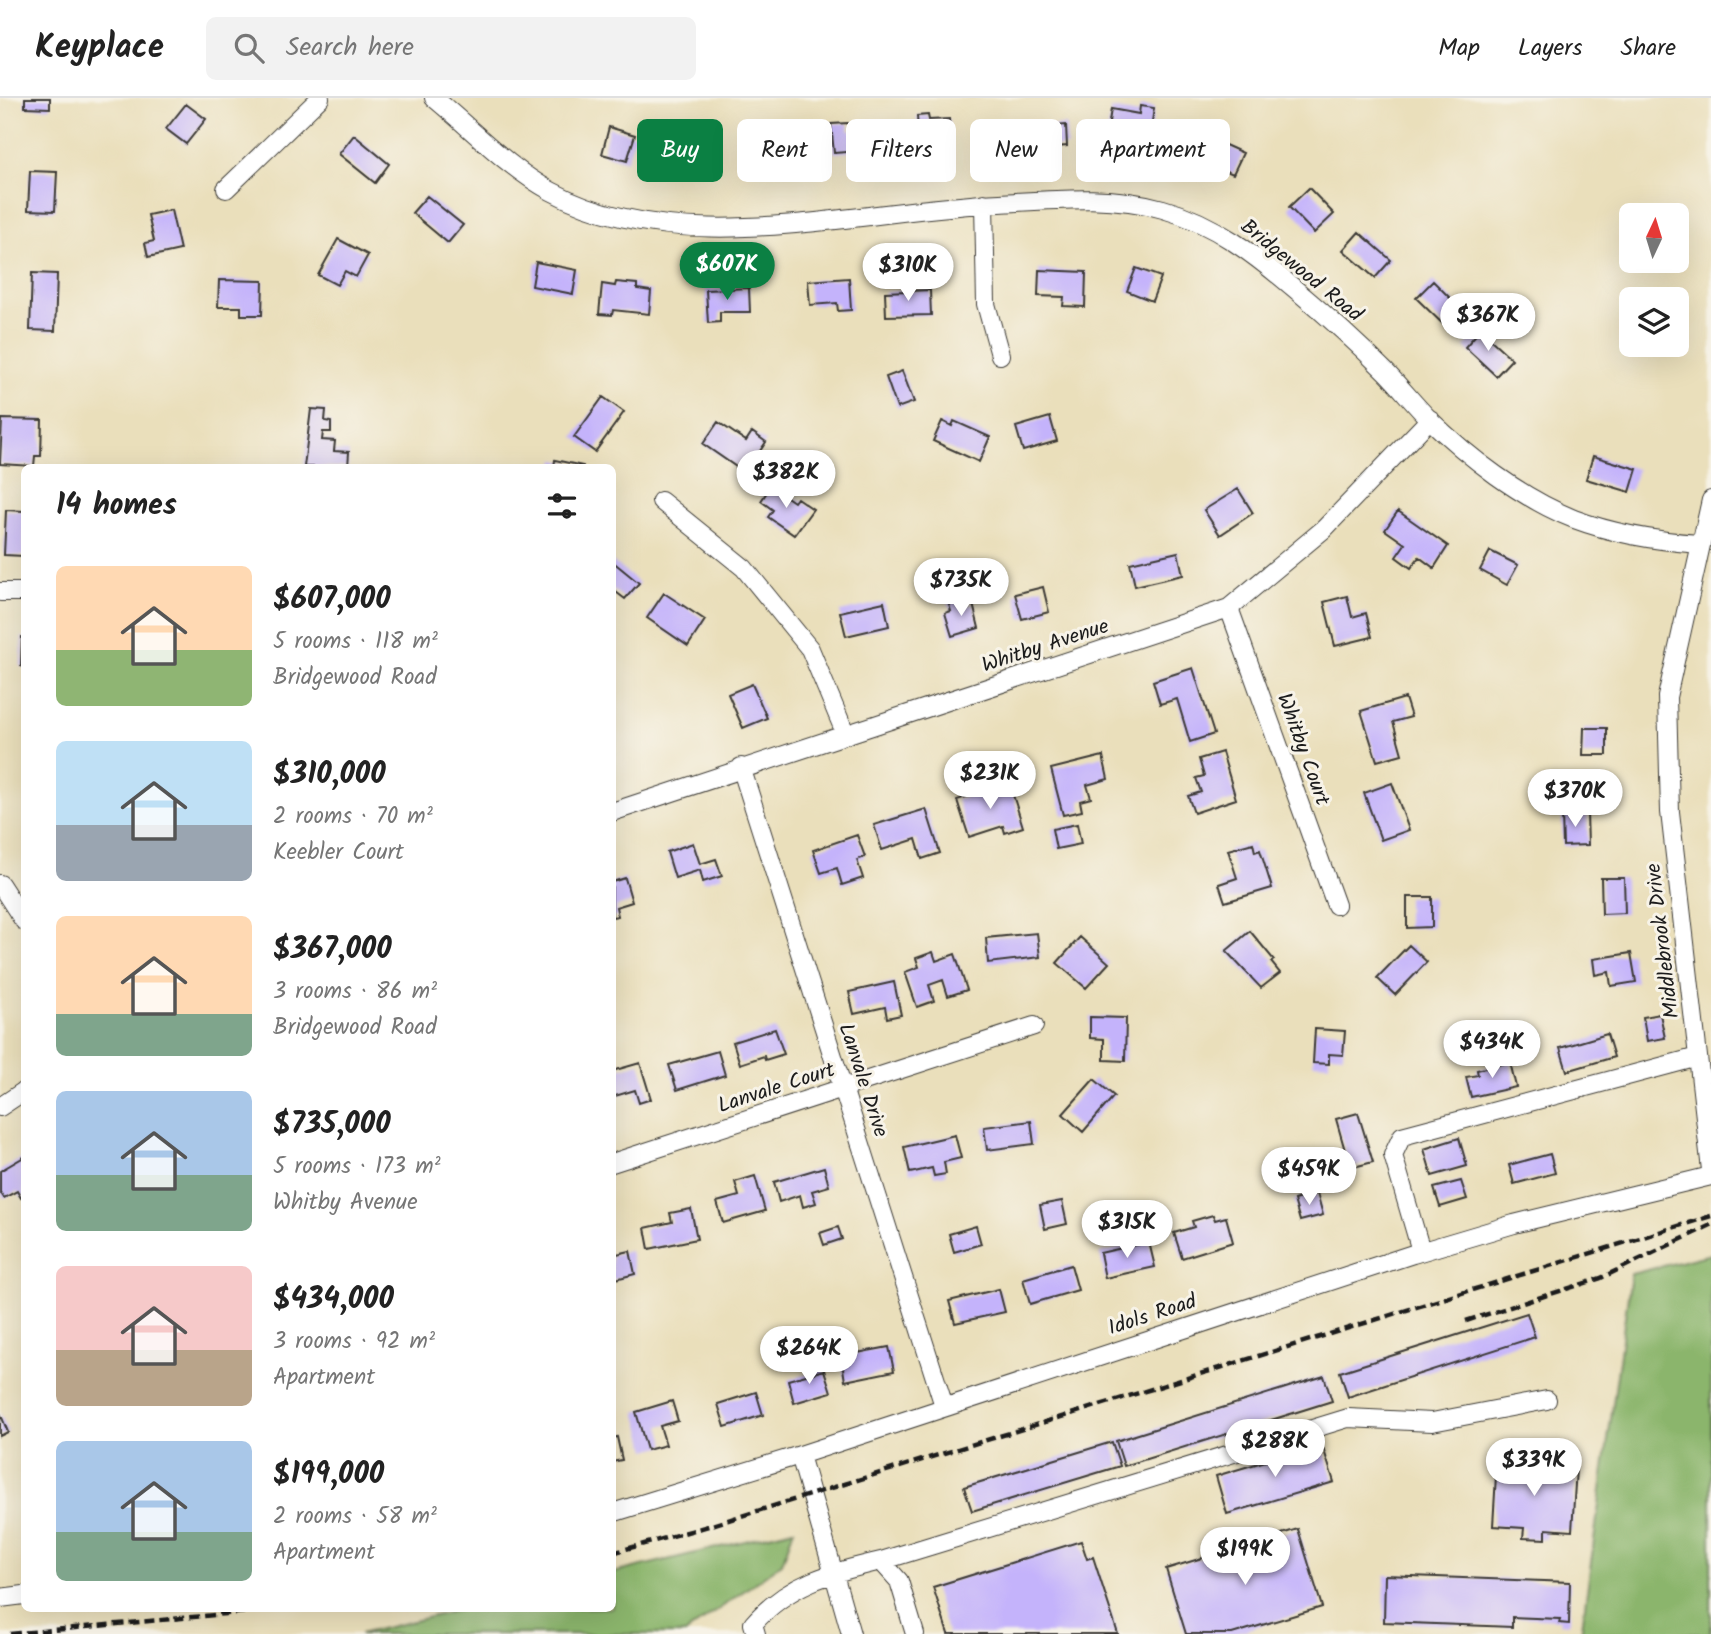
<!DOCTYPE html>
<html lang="en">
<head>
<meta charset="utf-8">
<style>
  body { margin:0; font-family:Kalam,sans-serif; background:#f2f2f2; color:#222; height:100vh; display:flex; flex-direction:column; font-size:26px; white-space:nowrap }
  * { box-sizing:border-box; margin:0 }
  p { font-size:23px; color:#767676 }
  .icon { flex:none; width:38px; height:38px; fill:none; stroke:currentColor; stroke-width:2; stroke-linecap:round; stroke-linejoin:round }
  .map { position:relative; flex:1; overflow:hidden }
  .details { position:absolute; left:21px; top:366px; width:595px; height:1148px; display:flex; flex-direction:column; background:#fff; border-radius:10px; box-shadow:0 7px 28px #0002 }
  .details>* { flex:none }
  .top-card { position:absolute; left:637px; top:21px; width:665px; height:63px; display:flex; gap:14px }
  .needle { width:46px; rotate:4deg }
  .buttons { position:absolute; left:1619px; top:105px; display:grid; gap:14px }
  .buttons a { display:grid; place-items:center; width:70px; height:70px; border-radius:10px; background:#fff; box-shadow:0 7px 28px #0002; font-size:35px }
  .price { position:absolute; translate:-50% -60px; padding:0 16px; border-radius:24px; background:#fff; color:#222; font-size:23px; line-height:46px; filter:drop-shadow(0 2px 4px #0008) }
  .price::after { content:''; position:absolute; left:50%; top:42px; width:21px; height:16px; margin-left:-10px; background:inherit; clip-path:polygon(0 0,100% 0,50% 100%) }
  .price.on { background:#0b8043; color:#fff }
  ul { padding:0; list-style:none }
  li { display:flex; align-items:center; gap:21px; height:175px; padding:0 35px }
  li span { display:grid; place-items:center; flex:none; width:196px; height:140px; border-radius:10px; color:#555 }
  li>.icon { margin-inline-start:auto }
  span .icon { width:84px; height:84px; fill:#fffc; stroke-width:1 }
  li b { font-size:30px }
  h2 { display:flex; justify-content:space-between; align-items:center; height:84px; padding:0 35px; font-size:30px }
  .pill { padding:0 24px; border-radius:10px; background:#fff; box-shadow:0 7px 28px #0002; font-size:24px; line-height:63px }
  .pill.on { background:#0b8043; color:#fff }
  header { display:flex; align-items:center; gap:42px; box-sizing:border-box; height:98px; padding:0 35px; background:#fff; border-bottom:2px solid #e0e0e0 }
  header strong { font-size:33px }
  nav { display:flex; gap:38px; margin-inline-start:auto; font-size:24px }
  .search { width:490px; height:63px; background:#f2f2f2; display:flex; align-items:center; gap:18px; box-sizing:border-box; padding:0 24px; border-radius:10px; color:#767676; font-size:26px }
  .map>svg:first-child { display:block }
</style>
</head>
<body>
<header>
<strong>Keyplace</strong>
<div class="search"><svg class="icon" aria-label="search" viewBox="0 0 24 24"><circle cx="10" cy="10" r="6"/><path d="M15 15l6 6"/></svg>Search here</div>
<nav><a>Map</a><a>Layers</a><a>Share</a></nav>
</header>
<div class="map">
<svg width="1711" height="1536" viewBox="0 0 1711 1536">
  <rect width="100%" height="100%" fill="#f7f3e8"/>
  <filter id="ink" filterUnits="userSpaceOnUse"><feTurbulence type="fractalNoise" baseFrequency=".0143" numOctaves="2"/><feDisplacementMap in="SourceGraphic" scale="14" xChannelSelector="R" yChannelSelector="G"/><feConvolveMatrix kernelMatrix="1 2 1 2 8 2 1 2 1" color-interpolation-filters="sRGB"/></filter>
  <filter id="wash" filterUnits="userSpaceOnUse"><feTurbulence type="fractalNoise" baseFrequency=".00686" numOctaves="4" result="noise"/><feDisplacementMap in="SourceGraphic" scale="28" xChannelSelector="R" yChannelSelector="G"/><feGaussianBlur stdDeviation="1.57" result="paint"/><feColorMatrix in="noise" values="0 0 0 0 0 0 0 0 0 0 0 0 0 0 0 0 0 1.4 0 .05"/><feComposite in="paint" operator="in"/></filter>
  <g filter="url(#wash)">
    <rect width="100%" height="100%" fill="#eadfbb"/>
    <path fill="#8bb56c" stroke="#546844" stroke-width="2" d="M1711 1156V1536H1581L1631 1176Z
      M794 1431 782 1465 685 1536H360L467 1510H612L613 1475Z"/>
    <g id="blocks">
      <path fill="#c4b3fb" d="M25 0H50V10L25 9Z
        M186 6 206 21 186 46 166 31Z
        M1140 8 1154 10 1148 52 1134 50 1135 43 1124 42 1123 51 1105 49 1111 11 1139 16Z
        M928 17 929 22 949 21 951 45H941V51H930V46L919 47 917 18Z
        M848 25 849 33 858 32 860 53 834 55 831 26Z
        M1066 27 1067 48 1020 52 1018 31Z
        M609 29 635 37 627 63 602 56Z
        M790 36 792 73 769 74V67L753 68 751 39Z
        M354 37 389 66 375 85 339 56Z
        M1203 37 1243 55 1233 76 1194 59Z
        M670 50 699 52 697 74 668 72Z
        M30 73 57 74 55 113 28 112Z
        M1309 90 1334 116 1314 135 1289 109Z
        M427 98 463 127 448 145 412 115Z
        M171 112 180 152 148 159 145 145 154 143 148 117Z
        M1359 134 1391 162 1375 180 1343 152Z
        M338 141 368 157 356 179 345 173 337 187 318 177Z
        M536 164 577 172 573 196 532 188Z
        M1136 170 1161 179 1152 203 1127 193Z
        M1039 172 1086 174 1085 209 1063 208 1064 199 1038 198Z
        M32 175 57 176 55 233 30 232Z
        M849 180 851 212 838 213 837 205 810 207 808 183Z
        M219 182 263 183 262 217H241V209H218Z
        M1433 183 1465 215 1448 231 1416 200Z
        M616 184 637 186V191L651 193 649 216 613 212 612 217 599 216 602 186 615 188Z
        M749 190 750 214H720V224L708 225 706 192Z
        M930 192 931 217 886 218 885 194Z
        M1480 232 1512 261 1496 278 1465 249Z
        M902 273 914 304 897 310 886 279Z
        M603 299 624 314 595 354 574 339Z
        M311 311 326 312 325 323 331 324V334H323L322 342 335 343 334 353 349 354 348 369H304Z
        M1050 319 1057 343 1023 353 1016 329Z
        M2 321 42 322 41 358H35L34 368 0 366Z
        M942 323 952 328 954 323 990 339 979 364 933 343Z
        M718 324 746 343 752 334 766 344 745 375 703 346Z
        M1593 358 1637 371 1630 394 1586 381Z
        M555 362 583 368V369H554Z
        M771 388 794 404 797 400 813 411 794 437 768 419 773 412 761 403Z
        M1238 391 1253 415 1220 437 1204 412Z
        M6 412 24 413V458L4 457Z
        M1398 413 1448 448 1434 470 1419 459 1411 470 1396 459 1405 446 1385 432Z
        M1490 453 1518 467 1507 487 1480 472Z
        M1178 454 1183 477 1135 488 1130 465Z
        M612 463 639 485 625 501 612 491Z
        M1043 489 1049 514 1022 521 1015 496Z
        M664 495 705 522 688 548 647 520Z
        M1347 498 1352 519 1366 515 1372 539 1335 548 1324 504Z
        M960 500 962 509 973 506 979 530 952 538 945 515 951 513 948 504Z
        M884 504 889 528 846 538 840 514Z
        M22 539H24V569L21 568Z
        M1193 570 1214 636 1190 644 1177 601 1160 606 1153 583Z
        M752 586 767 620 743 630 728 596Z
        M1405 600 1411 619 1393 624 1402 656 1377 663 1361 613Z
        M1584 630H1607V657H1583Z
        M1222 654 1236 701 1194 715 1188 698 1201 694 1196 680 1204 678 1199 661Z
        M1103 658 1108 681 1087 687 1091 700 1080 703 1082 713 1063 717 1051 671Z
        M1009 684 1023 729 1005 735 1003 728 969 739 957 702Z
        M1392 685 1409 732 1381 742 1364 695Z
        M926 711 940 755 922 761 916 741 882 752 874 727Z
        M1587 715 1588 747 1563 748 1562 716Z
        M1077 726 1081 746 1056 751 1052 731Z
        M857 737 865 759 857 762 863 780 842 787 837 770 821 775 813 752Z
        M693 745 700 766 716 761 722 778 703 784 700 772 675 780 667 754Z
        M1253 745 1255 754 1260 752 1272 790 1225 804 1219 786 1237 780 1228 752Z
        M625 780 632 804 616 809 618 818 612 819V784Z
        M1601 780H1624L1625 815 1602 816Z
        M1407 799H1432V829L1407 830Z
        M1250 833 1274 862 1271 864 1280 875 1261 890 1226 853Z
        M1037 835 1040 859 988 865 986 840Z
        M1080 839 1109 865 1086 890 1057 865Z
        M1409 847 1427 864 1395 897 1377 880Z
        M933 854 936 863 955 856 967 892 948 898 943 882 929 887 934 903 917 909 905 874 919 869 916 860Z
        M1631 855 1636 884 1611 888 1609 874 1595 877 1593 861Z
        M894 884 901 917 887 920 885 909 854 916 849 894Z
        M1660 916 1665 940 1647 943 1643 919Z
        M1090 919 1126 920 1125 963 1104 962V941L1090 940Z
        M775 931 784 956 765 962 764 958 740 966 733 944Z
        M1315 931 1345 933 1343 957 1329 956V966L1313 965Z
        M1607 936 1614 959 1567 973 1560 950Z
        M718 953 725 977 677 992 669 967Z
        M1510 964 1516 989 1471 999 1466 979 1478 977 1477 972Z
        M640 965 651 1001 639 1005 635 992 612 999V973Z
        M1094 981 1114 998 1083 1034 1063 1016Z
        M1358 1015 1373 1064 1350 1070 1336 1021Z
        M1031 1023 1034 1046 987 1052 984 1029Z
        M955 1037 961 1060 944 1064 946 1076 934 1078 932 1070 910 1075 904 1049Z
        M1459 1040 1467 1068 1432 1078 1424 1051Z
        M1550 1056 1555 1075 1514 1086 1509 1067Z
        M24 1059V1098L21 1100 17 1093 4 1100 0 1094V1073Z
        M824 1069 829 1088 812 1093 816 1105 803 1109 800 1097 779 1104 774 1084Z
        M755 1078 765 1113 723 1125 717 1104 739 1098 735 1084Z
        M1461 1083 1467 1101 1440 1109 1434 1090Z
        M1317 1095 1323 1117 1300 1123 1294 1102Z
        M1062 1103 1067 1126 1045 1131 1040 1107Z
        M691 1111 697 1141 649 1151 645 1130 672 1124 670 1115Z
        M1213 1117 1215 1122 1226 1119 1233 1144 1182 1160 1174 1135 1194 1129 1192 1123Z
        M976 1128 981 1146 954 1154 949 1136Z
        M838 1129 842 1141 824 1147 820 1135Z
        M1149 1144 1155 1169 1105 1180 1100 1155Z
        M630 1153 635 1176 612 1182V1157Z
        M1071 1167 1078 1192 1030 1206 1023 1181Z
        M999 1191 1005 1214 955 1225 949 1203Z
        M1527 1215 1535 1239 1348 1299 1340 1274Z
        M889 1249 894 1273 845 1283 841 1258Z
        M824 1272 831 1294 794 1305 788 1282Z
        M1324 1278 1332 1303 1124 1368 1116 1343Z
        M756 1294 763 1317 725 1329 718 1306Z
        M672 1303 678 1323 660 1328 666 1347 647 1352 636 1314Z
        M0 1315 8 1334 0 1338Z
        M617 1339 622 1362 612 1364V1340Z
        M1112 1344 1120 1368 972 1413 964 1389Z
        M1322 1346 1334 1384 1227 1416 1216 1378Z
        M1497 1361 1537 1364 1536 1378 1553 1379V1369L1576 1370 1572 1433 1546 1431V1441L1523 1440 1524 1430 1493 1428Z
        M1298 1431 1322 1509 1232 1536H1186L1166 1471Z
        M1081 1443 1087 1461 1093 1459 1118 1536H948L933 1489Z
        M1385 1477 1570 1484 1569 1526 1559 1525 1560 1521 1512 1519V1529L1384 1524Z"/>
    </g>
  </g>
  <g filter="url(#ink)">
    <use href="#blocks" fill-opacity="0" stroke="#3b3934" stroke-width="2"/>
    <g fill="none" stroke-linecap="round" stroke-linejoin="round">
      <defs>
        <path id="minor" d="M434 0C472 31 508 70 551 93 682 164 858 111 1000 105 1054 102 1110 96 1163 111 1214 125 1255 157 1295 191 1326 217 1356 244 1385 273 1400 288 1413 305 1428 320 1468 359 1521 400 1574 421 1614 436 1657 443 1699 446
          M226 91 320 0
          M984 105 986 206 1000 257
          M1711 402 1667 599 1670 714 1711 1072
          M661 403 744 470 810 551 846 637
          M0 494H24
          M1229 510 1336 807
          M741 669 944 1308
          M612 714 1229 510 1324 431 1430 321
          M0 786 24 823
          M0 1009 24 993
          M612 1065 1034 928
          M1421 1153 1393 1057 1402 1038 1698 959
          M800 1357 851 1536
          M612 1415 800 1357 1413 1156 1514 1126 1711 1078
          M881 1463 1348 1320 1432 1324 1547 1302
          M0 1500 24 1497
          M756 1536 753 1526C789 1485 830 1475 881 1463L899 1483 915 1536"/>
      </defs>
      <use href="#minor" stroke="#3b3934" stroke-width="20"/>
      <use href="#minor" stroke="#fff" stroke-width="18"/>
      <path stroke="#1c1c1c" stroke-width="4.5" stroke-dasharray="10 5" stroke-linecap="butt" d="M1466 1223 1601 1180 1711 1127
        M612 1455 712 1427 1711 1118
        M10 1536 290 1510"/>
    </g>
  </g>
  <g text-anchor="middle" stroke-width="6" stroke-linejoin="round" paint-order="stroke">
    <g font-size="21" fill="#1c1c1c" stroke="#f7f3e8">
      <text transform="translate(1302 172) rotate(39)" y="7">Bridgewood Road</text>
      <text transform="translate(1045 547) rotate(-18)" y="7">Whitby Avenue</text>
      <text transform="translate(1304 651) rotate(70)" y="7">Whitby Court</text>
      <text transform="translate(1662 843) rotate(-97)" y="7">Middlebrook Drive</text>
      <text transform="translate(864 982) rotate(72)" y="7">Lanvale Drive</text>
      <text transform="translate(776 989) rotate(-18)" y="7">Lanvale Court</text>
      <text transform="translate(1152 1216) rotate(-18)" y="7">Idols Road</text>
    </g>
  </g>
</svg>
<div class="buttons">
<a><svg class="needle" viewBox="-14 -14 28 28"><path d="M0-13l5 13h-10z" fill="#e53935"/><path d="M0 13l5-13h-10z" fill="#767676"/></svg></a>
<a><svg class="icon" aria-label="layers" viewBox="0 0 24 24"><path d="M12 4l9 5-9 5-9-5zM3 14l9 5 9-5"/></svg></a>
</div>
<b class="price on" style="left:727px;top:204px">$607K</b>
<b class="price" style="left:908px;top:205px">$310K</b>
<b class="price" style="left:1488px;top:255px">$367K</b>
<b class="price" style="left:786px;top:412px">$382K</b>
<b class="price" style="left:961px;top:520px">$735K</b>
<b class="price" style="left:990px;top:713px">$231K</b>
<b class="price" style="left:1575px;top:731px">$370K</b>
<b class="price" style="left:1492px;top:982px">$434K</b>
<b class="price" style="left:1309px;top:1109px">$459K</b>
<b class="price" style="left:1127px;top:1162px">$315K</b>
<b class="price" style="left:809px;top:1288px">$264K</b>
<b class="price" style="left:1275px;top:1381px">$288K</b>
<b class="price" style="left:1534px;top:1400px">$339K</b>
<b class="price" style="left:1245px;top:1489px">$199K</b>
<div class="top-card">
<a class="pill on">Buy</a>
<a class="pill">Rent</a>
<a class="pill">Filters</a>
<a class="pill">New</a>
<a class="pill">Apartment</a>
</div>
<section class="details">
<h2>14 homes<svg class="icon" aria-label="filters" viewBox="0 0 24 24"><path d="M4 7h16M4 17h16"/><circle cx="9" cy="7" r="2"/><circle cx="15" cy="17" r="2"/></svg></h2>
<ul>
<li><span style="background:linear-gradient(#ffd9b3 60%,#8fb573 0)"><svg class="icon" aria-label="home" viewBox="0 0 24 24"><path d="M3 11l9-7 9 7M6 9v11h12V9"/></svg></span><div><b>$607,000</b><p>5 rooms · 118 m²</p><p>Bridgewood Road</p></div></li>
<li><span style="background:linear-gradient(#bfe0f5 60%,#9aa5b1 0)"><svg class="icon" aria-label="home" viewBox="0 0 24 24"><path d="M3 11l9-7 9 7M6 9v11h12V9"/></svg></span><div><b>$310,000</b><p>2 rooms · 70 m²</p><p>Keebler Court</p></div></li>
<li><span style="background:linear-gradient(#ffd9b3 70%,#7fa58c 0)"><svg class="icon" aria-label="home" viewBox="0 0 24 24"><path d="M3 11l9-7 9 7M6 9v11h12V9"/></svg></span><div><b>$367,000</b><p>3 rooms · 86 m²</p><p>Bridgewood Road</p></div></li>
<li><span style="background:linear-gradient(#a9c7e8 60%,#7fa58c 0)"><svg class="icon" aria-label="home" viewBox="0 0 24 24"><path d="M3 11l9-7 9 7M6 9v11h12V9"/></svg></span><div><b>$735,000</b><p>5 rooms · 173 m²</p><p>Whitby Avenue</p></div></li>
<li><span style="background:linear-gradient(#f6c9c9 60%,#b9a48a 0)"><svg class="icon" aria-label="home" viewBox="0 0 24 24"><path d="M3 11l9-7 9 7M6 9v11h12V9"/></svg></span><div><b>$434,000</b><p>3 rooms · 92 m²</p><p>Apartment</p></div></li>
<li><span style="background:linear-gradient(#a9c7e8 65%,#7fa58c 0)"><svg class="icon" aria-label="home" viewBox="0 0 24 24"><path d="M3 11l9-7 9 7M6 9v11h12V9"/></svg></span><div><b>$199,000</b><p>2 rooms · 58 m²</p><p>Apartment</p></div></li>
</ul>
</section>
</div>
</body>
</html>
